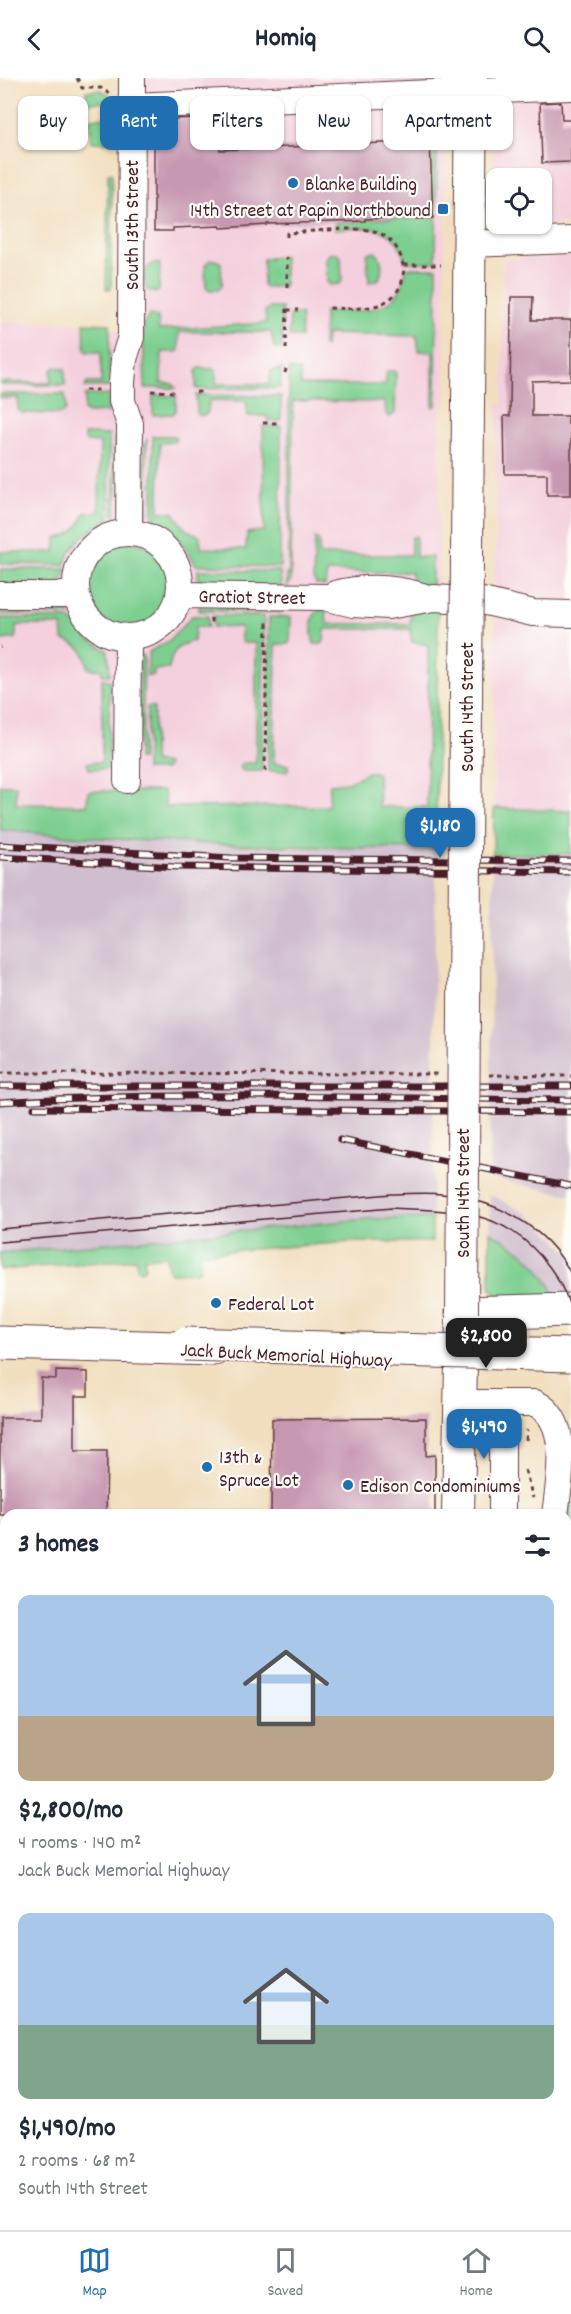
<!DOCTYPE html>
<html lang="en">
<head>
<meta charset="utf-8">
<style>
  body { margin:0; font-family:Dekko,sans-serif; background:#f6f6f7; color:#1f2937; height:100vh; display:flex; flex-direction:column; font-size:22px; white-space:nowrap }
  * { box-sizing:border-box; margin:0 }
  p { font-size:20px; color:#747a83 }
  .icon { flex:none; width:33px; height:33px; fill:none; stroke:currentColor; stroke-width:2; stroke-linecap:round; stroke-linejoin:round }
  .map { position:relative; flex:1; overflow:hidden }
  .drawer { position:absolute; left:0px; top:1431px; width:572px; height:722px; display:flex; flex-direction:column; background:#fff; border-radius:18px 18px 0 0; box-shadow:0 2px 4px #0004 }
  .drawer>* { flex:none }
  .guide { position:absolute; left:18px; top:18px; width:536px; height:54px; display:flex; gap:12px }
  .buttons { position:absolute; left:486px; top:90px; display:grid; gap:12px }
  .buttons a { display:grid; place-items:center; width:66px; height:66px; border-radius:12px; background:#fff; box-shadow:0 2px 4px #0004; font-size:30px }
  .price { position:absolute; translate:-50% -51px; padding:0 14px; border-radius:12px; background:#1f6fb2; color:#fff; font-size:20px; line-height:39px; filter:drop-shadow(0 2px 3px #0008) }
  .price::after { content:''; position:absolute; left:50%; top:36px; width:18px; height:14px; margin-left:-9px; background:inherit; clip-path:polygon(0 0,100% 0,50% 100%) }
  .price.current { background:#222; color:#fff }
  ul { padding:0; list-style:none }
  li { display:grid; align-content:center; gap:12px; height:318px; padding:0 18px }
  li span { display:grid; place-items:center; height:186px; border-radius:12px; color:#555 }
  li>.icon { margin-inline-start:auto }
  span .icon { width:108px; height:108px; fill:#fffc; stroke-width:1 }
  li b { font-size:26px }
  h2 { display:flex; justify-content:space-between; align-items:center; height:72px; padding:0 18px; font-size:26px }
  .tag { padding:0 21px; border-radius:12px; background:#fff; box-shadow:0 2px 4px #0004; font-size:21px; line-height:54px }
  .tag.current { background:#1f6fb2; color:#fff }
  header { display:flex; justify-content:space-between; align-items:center; height:78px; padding:0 18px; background:#fff; font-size:27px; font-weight:700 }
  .tab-bar { display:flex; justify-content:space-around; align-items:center; height:84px; border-top:2px solid #e0e1e3; background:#fff; font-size:16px; color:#747a83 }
  .tab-bar a { display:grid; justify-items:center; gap:3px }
  .tab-bar .current { color:#1f6fb2 }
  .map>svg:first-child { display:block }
</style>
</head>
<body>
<header><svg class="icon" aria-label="back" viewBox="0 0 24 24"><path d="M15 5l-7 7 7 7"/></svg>Homiq<svg class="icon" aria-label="search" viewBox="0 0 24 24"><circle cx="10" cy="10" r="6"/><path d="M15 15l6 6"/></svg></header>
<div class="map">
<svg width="571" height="2152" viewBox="0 0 571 2152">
  <rect width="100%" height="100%" fill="#fdfcf7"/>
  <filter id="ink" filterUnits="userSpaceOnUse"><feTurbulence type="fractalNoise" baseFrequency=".0167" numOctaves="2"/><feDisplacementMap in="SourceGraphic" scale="12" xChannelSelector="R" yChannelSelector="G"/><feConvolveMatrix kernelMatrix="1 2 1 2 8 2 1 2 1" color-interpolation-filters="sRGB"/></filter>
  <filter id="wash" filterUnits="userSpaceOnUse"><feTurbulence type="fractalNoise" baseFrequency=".008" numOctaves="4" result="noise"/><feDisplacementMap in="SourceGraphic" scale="24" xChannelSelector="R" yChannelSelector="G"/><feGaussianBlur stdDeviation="1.35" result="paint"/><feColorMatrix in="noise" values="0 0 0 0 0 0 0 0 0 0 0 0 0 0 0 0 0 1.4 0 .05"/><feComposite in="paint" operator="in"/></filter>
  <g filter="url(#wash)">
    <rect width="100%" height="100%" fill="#f2dfc0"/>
    <path fill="#f4cfdd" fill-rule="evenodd" d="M146 0H446L444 256 446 327H440L436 771 0 752V244L91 245 102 252 143 251Z
      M571 18V145L501 149 496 147 493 141 494 21ZM496 100H542V146H496Z
      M571 178V524L523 522 495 512 497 327 503 326V181Z
      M495 541 571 547V733L494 730Z"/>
    <path fill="#d0bdcd" d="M0 752 82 760 256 769 436 771 432 1140 369 1141 0 1175Z
      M493 776H571V1117L490 1100Z
      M490 1116 529 1137 547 1152 571 1178V1221H558L532 1183 513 1166 490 1154Z"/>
    <path fill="#7dcf90" stroke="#64775e" stroke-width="1.5" d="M101 12 113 19V23L86 25V13Z
      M112 39V64H91L90 40Z
      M432 61H437L436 184H405C398 145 366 149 335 151V145L365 143V141L433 140Z
      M108 95H112L111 211H106Z
      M375 174C383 180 383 193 379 201L369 204 367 178 368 175Z
      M337 175 341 179 342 203 339 206 331 207 327 204 326 181 329 176Z
      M284 178V209H265L263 207V181Z
      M210 182H216L221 185 222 208 218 212H209L206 209 205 187Z
      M154 185 160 186 159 212 156 215 147 212C143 202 143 190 154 185Z
      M406 190H437L436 328 433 329V274L419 273 417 258 326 256 325 269 324 270 323 269 324 234C360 232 402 238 406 190Z
      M270 230H282V271L274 270 271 254H179V272L177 274H162L161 305 173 306 176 310H145L143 246 150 237 158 239 159 252 266 245 265 233Z
      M290 236H301V259H289Z
      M84 245 110 246 109 309H85L87 305H101V274H87L85 271Z
      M55 289 65 291V307H0V304L51 305V293Z
      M199 290 214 291 216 293V306H269L271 293 282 291 280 310 196 311V293Z
      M289 291 300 293 301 307H385L387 293H394L396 296 395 335 390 339 386 336 385 324 293 323 291 502 287 509V496H289Z
      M0 316H65L66 332 61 336 22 335 18 332V320H0Z
      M85 317H109L108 334 89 335 84 333Z
      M153 317 176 318V333L173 336 153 337Z
      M196 317 281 318V343H268L267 338H248L246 323 209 322 208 334 206 337H197Z
      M263 348H281L280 489 196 487 181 463 167 451 153 442V358H174L176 360 174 364 160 365 159 434H173L185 451 200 458 201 470 246 471 247 455 264 453Z
      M87 356 109 357V441C90 452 71 464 65 487L0 486V474H55L57 460C73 458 79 449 85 435L99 434 100 365 86 364 84 357Z
      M115 359 118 368 116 438 113 437Z
      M147 361V437L144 438V370Z
      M416 458V479H432V510L412 508 411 494H327L325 508 316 506 313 500 315 460 319 463V477H411V460Z
      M85 507a43 43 0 1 1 86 0a43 43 0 1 1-86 0Z
      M0 491H68L62 503 56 506H0Z
      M198 492 280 493 281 509 198 505Z
      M199 529 281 530 280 534 199 533Z
      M321 531 326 533 327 546H410L411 532 438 531 436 771C290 769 145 766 0 752V707H16V726L87 727 88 714 91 713H164L166 729 328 728 330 706C337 705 344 705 351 703 361 700 367 689 378 696L379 729H427L428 567 412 564 410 551H325L324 563 322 566H314C311 554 309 537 321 531Z
      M0 532H62L72 537 0 536Z
      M192 538H208V549H195L194 563C177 566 172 574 169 590L154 592V597L147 598 149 574 170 562Z
      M213 538H264L262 693H243L239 688 243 685H256V565H243L241 562V549H213Z
      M269 539H291L290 563 288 566H276L274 685 288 687V692L286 693H268Z
      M0 540 70 541 88 561 108 573 110 597H102V592L88 590C86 573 79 566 63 562L62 547H16V560L1 562 0 566Z
      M140 577 144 578 142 681H138Z
      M102 601 110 602 108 691H89L87 685 102 684Z
      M147 629H154L153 684 167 686V690L164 692H146Z
      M494 730 571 733V776H493Z
      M432 1140V1164H352L199 1175 200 1191 197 1194 172 1195 169 1194 166 1178 144 1180 145 1190 141 1193 137 1190 136 1181 0 1192V1175L369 1141Z
      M490 1154C524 1171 539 1188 558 1221L499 1219 490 1210Z
      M571 1413V1568L566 1569V1440Z
      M566 1892 571 1895V1963H566Z"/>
    <g id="blocks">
      <path fill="#c798b1" d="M561 24 562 42H571V84L542 85 540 25Z
        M219 39 220 72 430 63 433 140 416 141V139L365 141V143L267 146V147L221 150 220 148 173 150V153H154V42Z
        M511 219H533L532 242H571V302L532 303V338H568V346H571V417H547V396H505L504 338H510Z
        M56 1293 88 1294V1318H75V1373H107L106 1437H0V1340H41V1300L56 1301Z
        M426 1340V1378L435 1377V1437H271L272 1341Z"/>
    </g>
  </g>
  <g filter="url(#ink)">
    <use href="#blocks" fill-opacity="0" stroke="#633c41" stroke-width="1.5"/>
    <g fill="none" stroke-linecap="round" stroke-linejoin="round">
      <defs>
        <path id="minor" d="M132 28 571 9
          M469 166 571 162
          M76 507a52 52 0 1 1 104 0a52 52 0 1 1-104 0Z
          M129 455 130 346 122 323V305L124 281 131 259 132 0
          M335 516C365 508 392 509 422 518
          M0 517H77
          M180 517 324 519 353 526 388 528 434 520 482 523 533 535 571 536
          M127 702 128 559
          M461 1325H535C571 1342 560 1397 555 1437
          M502 1437V1325
          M566 1652 571 1669
          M0 1682H6
          M566 1871 571 1874
          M566 1987H571
          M0 1993H6"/>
        <path id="major" d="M468 327 471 0
          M458 1437 462 1235
          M452 2146V2152"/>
        <path id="highway" d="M462 1235 571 1232
          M0 1265 214 1271
          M566 1542 571 1535"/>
      </defs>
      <use href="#minor" stroke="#633c41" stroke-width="28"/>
      <use href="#major" stroke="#633c41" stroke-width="34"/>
      <use href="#highway" stroke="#633c41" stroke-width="35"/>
      <path stroke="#633c41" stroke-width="3" stroke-dasharray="4.5 4.5" stroke-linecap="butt" d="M77 0 82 10H101L110 16
        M287 159V155C308 154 356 148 374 153 405 162 416 207 385 224 369 233 344 230 326 230
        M404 187H441
        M287 209V179
        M287 232H298
        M286 271 287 230
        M285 295 286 291
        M85 312H101
        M151 313 176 314
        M196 314H201
        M263 345H281
        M211 540V549
        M0 569H1
        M265 693 267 541
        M0 995 440 996
        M489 997 571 998
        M526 1362 527 1352
        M525 1392 533 1420
        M566 1620 569 1619 571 1626
        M0 1708H6
        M566 1775 571 1782
        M566 1904 571 1906
        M4 1961 5 1951
        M566 2049 571 2047
        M406 2146 411 2152
        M161 2152V2146"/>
      <use href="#minor" stroke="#fff" stroke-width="26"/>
      <use href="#major" stroke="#fff" stroke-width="32"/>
      <use href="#highway" stroke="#fff" stroke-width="33"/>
      <path stroke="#4a1f2b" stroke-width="1.5" d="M0 1151 391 1116C407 1116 426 1114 442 1116 495 1122 546 1147 571 1196
        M0 1164 392 1130C425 1132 461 1131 492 1143 530 1158 558 1193 571 1230"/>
      <defs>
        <path id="rail" d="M0 767 232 780 571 783
          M0 779 176 789 571 794
          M0 1008H571
          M0 1024C190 1012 381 1021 571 1022
          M34 1030 571 1034
          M340 1062 571 1108"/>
      </defs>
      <use href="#rail" stroke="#4a1f2b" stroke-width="7"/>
      <use href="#rail" stroke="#fdfcf7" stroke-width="4.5" stroke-dasharray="14" stroke-linecap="butt"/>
      <defs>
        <path id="major-bridge" d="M462 1235 468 327"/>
        <path id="highway-bridge" d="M185 1266 571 1277"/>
      </defs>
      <use href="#major-bridge" stroke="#633c41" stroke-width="34" stroke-linecap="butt"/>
      <use href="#highway-bridge" stroke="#633c41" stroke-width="35" stroke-linecap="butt"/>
      <use href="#major-bridge" stroke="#fff" stroke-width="32"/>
      <use href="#highway-bridge" stroke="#fff" stroke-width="33"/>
    </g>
  </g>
  <g fill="#1f6fb2" stroke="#fdfcf7" stroke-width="2">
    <circle cx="293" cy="105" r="6"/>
    <rect x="437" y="125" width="12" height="12" rx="3"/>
    <circle cx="216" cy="1225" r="6"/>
    <circle cx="207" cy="1389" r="6"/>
    <circle cx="348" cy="1407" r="6"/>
  </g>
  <g text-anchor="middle" stroke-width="4.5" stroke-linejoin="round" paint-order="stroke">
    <g font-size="20" fill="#4a1f2b" stroke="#fdfcf7" text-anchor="start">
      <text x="305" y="112">Blanke Building</text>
      <text x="431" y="138" text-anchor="end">14th Street at Papin Northbound</text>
      <text x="228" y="1232">Federal Lot</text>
      <text x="219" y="1385">13th &amp;<tspan x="219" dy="23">Spruce Lot</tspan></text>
      <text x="360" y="1414">Edison Condominiums</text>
    </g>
    <g font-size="20" fill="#4a1f2b" stroke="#fdfcf7">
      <text transform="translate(131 147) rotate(-90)" y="7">South 13th Street</text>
      <text transform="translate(252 518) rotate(1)" y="7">Gratiot Street</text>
      <text transform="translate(466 629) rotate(-90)" y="7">South 14th Street</text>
      <text transform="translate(462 1115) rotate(-90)" y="7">South 14th Street</text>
      <text transform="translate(286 1276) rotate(3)" y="7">Jack Buck Memorial Highway</text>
    </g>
  </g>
</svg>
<div class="buttons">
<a><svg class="icon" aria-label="locate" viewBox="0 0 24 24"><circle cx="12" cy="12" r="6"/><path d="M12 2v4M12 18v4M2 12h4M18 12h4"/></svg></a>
</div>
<b class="price" style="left:440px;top:781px">$1,180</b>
<b class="price current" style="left:486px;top:1291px">$2,800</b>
<b class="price" style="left:484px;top:1382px">$1,490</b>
<div class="guide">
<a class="tag">Buy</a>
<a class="tag current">Rent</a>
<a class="tag">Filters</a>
<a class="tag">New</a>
<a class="tag">Apartment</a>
</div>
<section class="drawer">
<h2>3 homes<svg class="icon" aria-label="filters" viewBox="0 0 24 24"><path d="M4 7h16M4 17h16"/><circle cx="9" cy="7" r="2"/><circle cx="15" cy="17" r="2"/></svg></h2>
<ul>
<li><span style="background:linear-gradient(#a9c7e8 65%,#b9a48a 0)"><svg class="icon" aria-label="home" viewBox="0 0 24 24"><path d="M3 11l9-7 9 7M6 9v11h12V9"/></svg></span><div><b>$2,800/mo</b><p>4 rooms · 140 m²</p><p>Jack Buck Memorial Highway</p></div></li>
<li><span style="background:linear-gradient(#a9c7e8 60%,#7fa58c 0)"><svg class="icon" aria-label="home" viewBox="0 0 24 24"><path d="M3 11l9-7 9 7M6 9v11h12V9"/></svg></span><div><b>$1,490/mo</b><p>2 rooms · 68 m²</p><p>South 14th Street</p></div></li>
</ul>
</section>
</div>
<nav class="tab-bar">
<a class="current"><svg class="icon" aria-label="map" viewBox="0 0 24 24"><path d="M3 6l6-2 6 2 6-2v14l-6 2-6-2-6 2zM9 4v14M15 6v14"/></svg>Map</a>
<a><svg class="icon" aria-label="saved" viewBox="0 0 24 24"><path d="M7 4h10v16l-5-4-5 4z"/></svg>Saved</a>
<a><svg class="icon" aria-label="home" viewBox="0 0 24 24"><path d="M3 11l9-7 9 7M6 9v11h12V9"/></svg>Home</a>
</nav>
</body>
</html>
